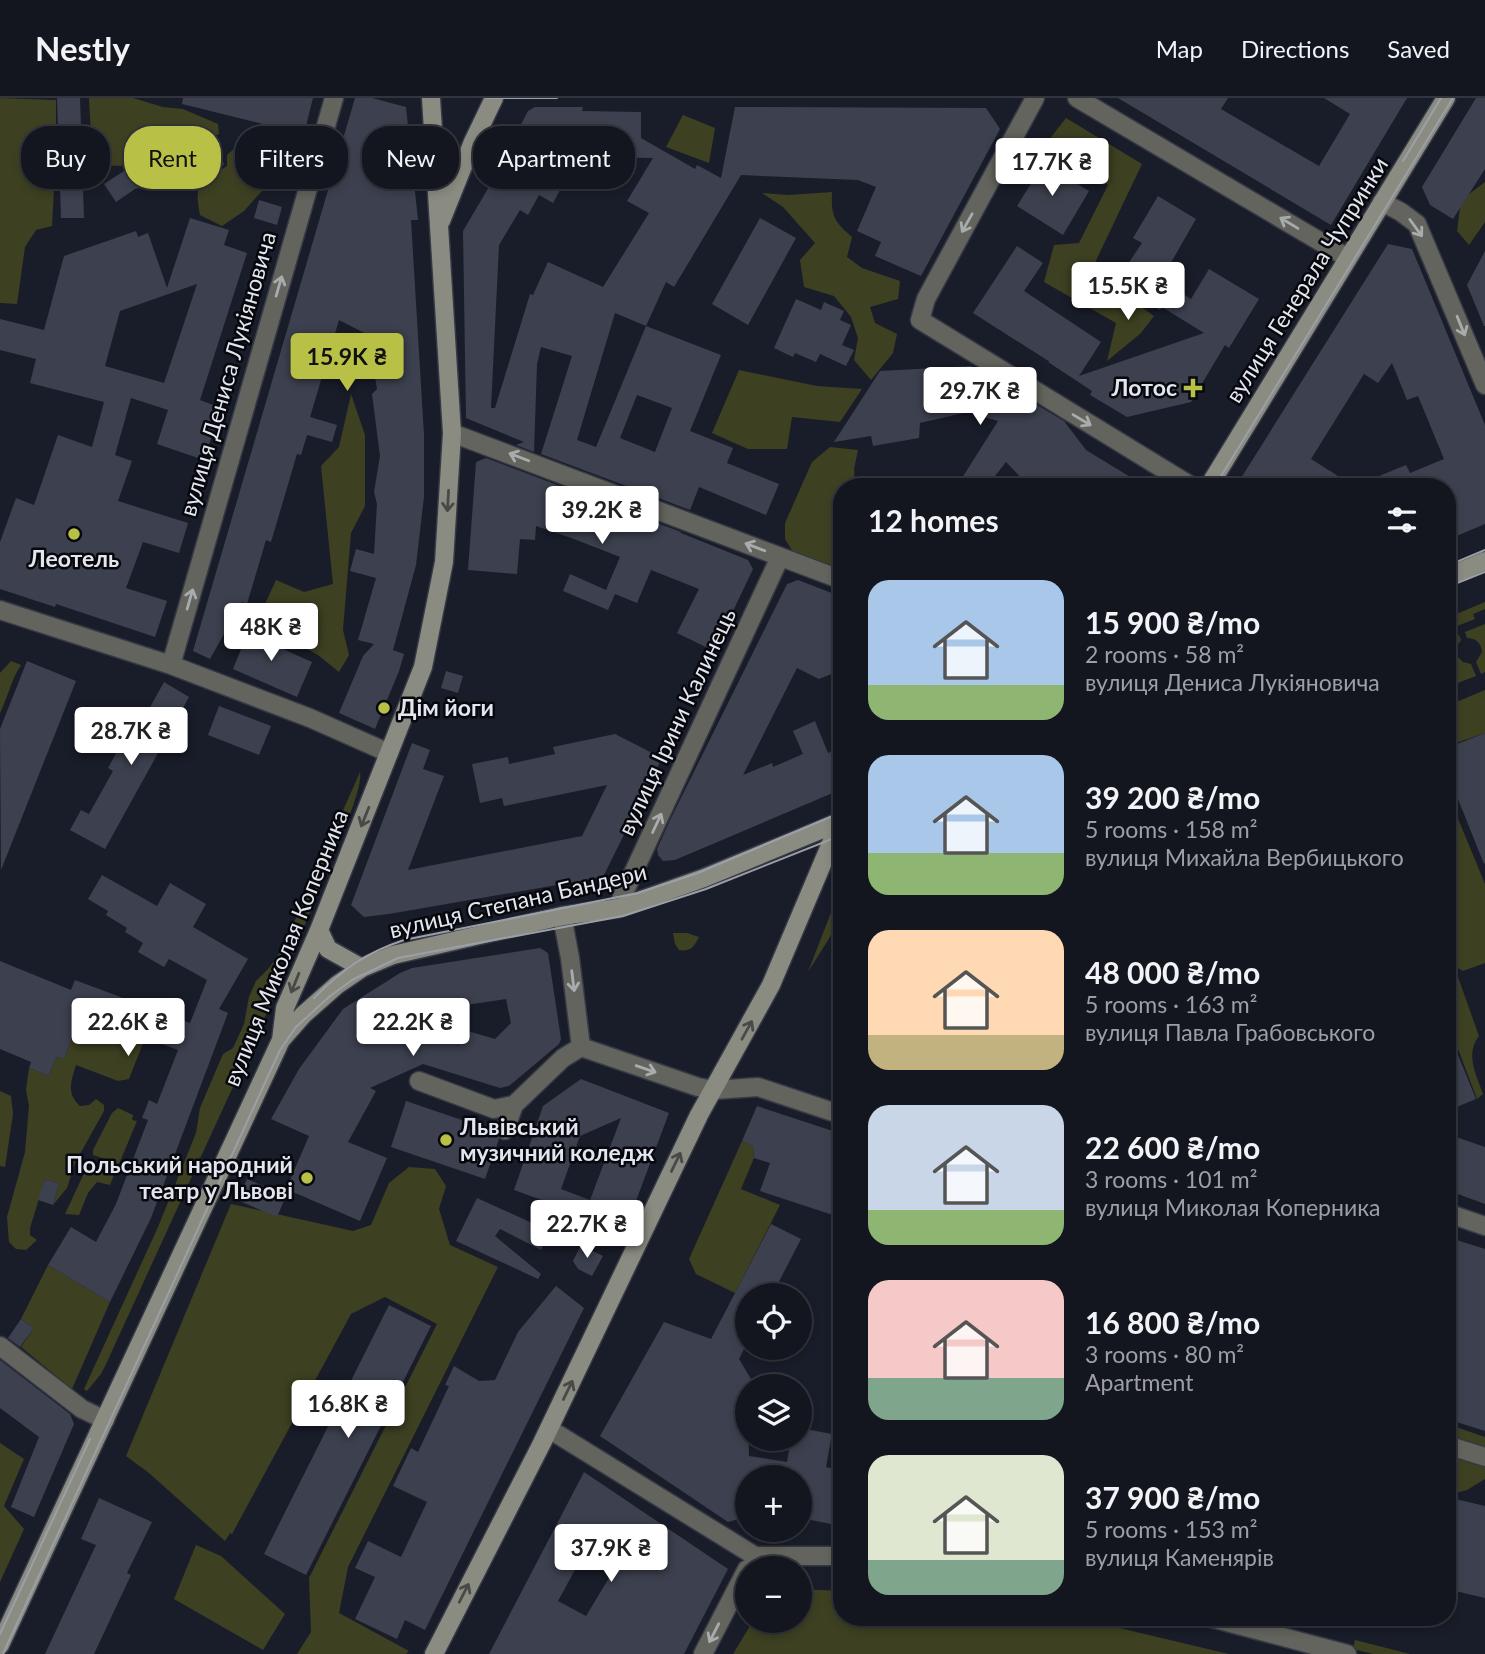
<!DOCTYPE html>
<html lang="en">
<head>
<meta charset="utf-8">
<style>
  body { margin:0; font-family:Lato,sans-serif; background:#20232c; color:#f1f3f6; height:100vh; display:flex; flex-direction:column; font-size:26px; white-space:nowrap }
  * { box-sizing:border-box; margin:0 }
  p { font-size:23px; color:#9d9fa4 }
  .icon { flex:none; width:38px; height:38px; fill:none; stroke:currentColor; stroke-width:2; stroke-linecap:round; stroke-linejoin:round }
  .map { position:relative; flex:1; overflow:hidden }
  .details { position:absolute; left:833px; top:380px; width:623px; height:1148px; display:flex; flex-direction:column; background:#13161f; border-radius:28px; box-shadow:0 4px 10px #0003,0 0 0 2px #32353d }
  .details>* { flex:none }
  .top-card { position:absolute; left:21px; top:28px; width:665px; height:63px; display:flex; gap:14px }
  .tools { position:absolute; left:735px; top:1185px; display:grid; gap:14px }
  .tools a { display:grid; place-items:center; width:77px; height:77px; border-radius:50%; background:#13161f; box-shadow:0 4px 10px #0003,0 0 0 2px #32353d; font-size:35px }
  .price { position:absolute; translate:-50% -60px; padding:0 16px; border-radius:7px; background:#fff; color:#222; font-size:23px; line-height:46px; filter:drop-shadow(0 2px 4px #0008) }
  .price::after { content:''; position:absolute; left:50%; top:42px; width:21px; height:16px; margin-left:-10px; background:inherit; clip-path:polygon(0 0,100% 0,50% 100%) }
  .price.active { background:#b9c046; color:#111 }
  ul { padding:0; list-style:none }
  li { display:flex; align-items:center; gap:21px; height:175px; padding:0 35px }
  li span { display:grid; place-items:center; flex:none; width:196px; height:140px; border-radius:21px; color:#555 }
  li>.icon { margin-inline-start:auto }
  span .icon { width:84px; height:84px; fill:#fffc; stroke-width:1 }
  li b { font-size:30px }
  h2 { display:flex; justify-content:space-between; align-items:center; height:84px; padding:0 35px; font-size:30px }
  .tag { padding:0 24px; border-radius:28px; background:#13161f; box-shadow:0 4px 10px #0003,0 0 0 2px #32353d; font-size:24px; line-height:63px }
  .tag.active { background:#b9c046; color:#111 }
  header { display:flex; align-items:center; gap:42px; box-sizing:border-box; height:98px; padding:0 35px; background:#13161f; border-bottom:2px solid #32353d }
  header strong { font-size:33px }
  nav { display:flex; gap:38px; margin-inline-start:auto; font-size:24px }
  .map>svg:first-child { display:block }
</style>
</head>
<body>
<header>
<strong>Nestly</strong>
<nav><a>Map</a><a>Directions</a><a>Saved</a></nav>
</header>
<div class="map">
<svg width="1485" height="1556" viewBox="0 0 1485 1556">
  <rect width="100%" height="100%" fill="#191d29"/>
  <path fill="#3e4022" d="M0 0 56 2V54L52 128 36 132 25 149 17 206 0 205Z
    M89 0H133L163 9 183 11 218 26 219 36C204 44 191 40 176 42 155 46 137 55 121 68L99 67 91 39Z
    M683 17 715 30 709 65 666 49Z
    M1066 20 1142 66 1091 173 1154 218 1141 235 1107 263 1116 225 1044 184 1054 147 1079 145 1108 87 1048 43Z
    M236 49 292 64 290 74 283 82 261 94 244 113 222 128 200 117C193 83 202 85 227 68V57Z
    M1485 84V124L1469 147 1457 133 1461 102Z
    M832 94C831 119 834 123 852 139L847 159 862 170 900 183 898 201 870 209 875 225 897 236 893 255 871 282 854 262 858 240 851 219 834 198 804 189 800 162 815 145 783 109 762 95 788 97Z
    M739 272 817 288 862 291 840 324 792 319 787 351H748L712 335Z
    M351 296 365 337V408L351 435 343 532 349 557 339 574 318 557 286 539 260 517 276 482 304 494 333 486 321 368 339 349Z
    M830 349 858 352 854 371 855 388H842V424L836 443 842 448V472L816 464 793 454 785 441V425L812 364Z
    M1485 504V511L1473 516 1475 521 1447 532V520Z
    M1485 526V574L1481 576 1476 564 1482 554C1481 545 1476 540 1467 540L1465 534Z
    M1459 537 1461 542 1457 548 1458 559 1463 564 1471 566 1476 578 1447 589V542Z
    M11 563 21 567C11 582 8 599 0 615V575Z
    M1485 592V635L1447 648V608Z
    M360 674C363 689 341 740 333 754 326 765 318 776 310 787Z
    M1447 694 1485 786V865L1463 873 1447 864Z
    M325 776 293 856H282L278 861 277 869 285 875 107 1264 101 1276 87 1293 84 1291 158 1129 196 1035 200 1010 223 956 233 950 244 926 249 899 256 883 269 870 284 848 302 806Z
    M842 786V820L808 874Z
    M673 835H687L699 839C694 849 690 854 679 852L675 846Z
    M1447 872 1458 879 1479 938C1465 956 1476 976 1483 996L1477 1001 1447 922Z
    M81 916 145 940 129 981 118 983 76 967C71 984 66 995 80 1008L89 1007 96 1001 104 1007V1013L75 1065 67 1090 53 1107 59 1086 45 1081 30 1130V1137L37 1142 26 1152 16 1151 9 1144 7 1119 25 1054 29 1008 26 992 29 970 49 978 56 959 64 961Z
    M0 993 11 998 13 1016 5 1069 0 1068Z
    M118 1010 133 1017 132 1022 137 1023 119 1066 93 1057V1052L112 1015Z
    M742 1043 753 1048 754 1060 741 1091 780 1107 735 1195 696 1176 689 1161Z
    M95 1068 114 1077 110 1087 97 1084 88 1095 79 1117 65 1116 86 1071Z
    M409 1069 435 1071 446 1088 439 1111 450 1147 498 1169 348 1469 339 1515 409 1553 406 1556H297L311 1534 309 1480 437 1226 385 1199 351 1216 232 1436 230 1435 225 1443 149 1375 126 1358 231 1106 353 1133 371 1127 389 1085Z
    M48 1167 110 1204 72 1291 21 1249 34 1230 21 1221Z
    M1447 1326 1485 1339V1381L1467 1392 1447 1397Z
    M0 1345 24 1361 4 1408 24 1431 0 1484Z
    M196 1447 221 1458 285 1516 263 1552 174 1501Z
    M800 1491 842 1493V1519H1073L1229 1556H733L753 1523 800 1522Z
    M1355 1542 1410 1556H1373L1353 1551Z"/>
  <path fill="#3d414f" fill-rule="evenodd" d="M57 0H80L84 120H61Z
    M183 0H313L304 36 182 6Z
    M355 0H372L406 9 418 122H411L424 337V399L416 467 393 552 404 556 399 573 375 631 339 615 363 558 374 546 358 542 376 480 350 473 356 451 374 456 377 406 374 394 380 358 372 296 377 291 368 237 339 222 310 319 337 327 332 344 307 337 301 357 297 356 271 444 266 442 247 506 242 504 210 561 193 553Z
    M1118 0H1228L1221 11 1319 68 1350 16 1324 0H1407L1331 127Z
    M1476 0H1485V71L1453 121 1430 107 1422 89Z
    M535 9H583L582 13 641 14V40L695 71 697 67 721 80 735 9 986 10 1000 31 921 178 875 158 881 144 857 133 876 89 858 82 741 77 674 189 666 184 646 228 721 257 690 333 733 350 727 365 779 386 766 417 699 389 690 412 541 356 572 258 541 249 537 266 534 354 516 347 524 344 466 320 463 133 486 94 528 13ZM578 59 653 60 627 103 649 115 603 189 548 164 533 197 530 196 495 310H491L499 147 520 112 528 117 539 97 553 105ZM615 215 646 228 596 349 577 342ZM637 297 672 310 655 354 620 340Z
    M217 41 224 67 135 91 116 104 104 86 138 64V61Z
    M1039 62 1089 93 1063 137 1017 108 1032 84 1027 81Z
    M1158 98 1196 121 1161 182 1191 201 1209 171 1259 201 1229 250 1225 247 1191 304 1127 319 1090 297 1092 293 1048 264H1050L973 215 1017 148 1043 165 1024 193 1101 244 1079 278 1204 235 1162 209 1160 212 1116 184 1142 145 1133 140Z
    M259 102 282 109 277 127 254 120Z
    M190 120 229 132 224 147 247 155 200 302 221 310 204 362 157 346 168 312 131 300 115 357 132 363 118 403 188 425 179 455 143 444 126 490 167 503 155 539 56 506 55 509 0 491V444L16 400 34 407 58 337 92 349 104 304 30 285 36 261 0 252V221L44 232 64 158 136 133 138 139 148 135 167 190ZM197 186 164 285 105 268 120 213Z
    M760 120 796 140 748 227 712 206Z
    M1388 146 1412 151 1485 327V426L1447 442V388H1355L1406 367 1410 375 1444 361 1418 298 1407 302 1392 265 1378 285 1364 276 1311 361 1338 378 1332 388H1236Z
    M1485 153V228H1484L1467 187Z
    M796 201 821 212 824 204 844 213 840 222 851 227 842 247 854 252 846 268 820 256 816 264 795 255 793 259 774 250Z
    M971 268 1064 323 1086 352 1145 388H1080L1072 383 1066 388H1029L1006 364 987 388H957L998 323 968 314 920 325 919 340 873 348 871 338 834 344 880 273Z
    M486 360 681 434V435L748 462 753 471 714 553 677 535 699 491 651 472 637 505 615 496 608 512 563 493 570 476 606 492 620 459 574 441 536 428 535 442 520 441 517 476 468 472 476 364Z
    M798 482 842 499V572L819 581 797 570 743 677 772 665 773 669 803 656 793 633 815 623 828 655 842 649V691L675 762 663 763 658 757 657 751 671 720 787 486Z
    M251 527 269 535 265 543 312 564 297 599 233 571Z
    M27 563 76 583 1 772 0 631Z
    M446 573 463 578 458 595 441 590Z
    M164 584 189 599 105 751 70 732 81 712 89 716 113 673 108 670 131 628 138 631Z
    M219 608 271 628 259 657 208 637Z
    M1485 635V765L1484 766 1458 701 1455 702 1447 682V650Z
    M615 636 662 660 603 779 389 816 364 819 351 807 412 645 430 652 423 671 444 678 408 772 582 738 607 687 504 708 502 700 480 705 472 666 508 659 509 666 555 656 553 649Z
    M102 777 157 808 170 785 206 806 193 829 248 861 219 911 228 915 151 1120 110 1204 48 1167 71 1129 96 1144 116 1106 148 1022 142 1020 149 1002 157 1006 178 952 81 916 64 961 56 959 49 978 29 970 31 964 0 951V863L71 892 75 882 190 925 207 882 169 861 164 869 138 854 143 845 125 834 127 830 106 817 108 813 88 801Z
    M540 850 548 855 561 941 559 946 509 988 500 990 423 966 370 990 376 993 348 1044 387 1060 360 1123 286 1091 309 1038 271 1021 299 971 343 911 400 875 412 870ZM506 901 511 925 495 941 389 910 466 907Z
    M1447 930 1476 1001 1447 1013Z
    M581 981 669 1015 625 1132 514 1092 543 1008ZM621 1020 590 1102 561 1091 580 1038Z
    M406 1003 494 1033 499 1041 485 1081 391 1049Z
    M757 1008 842 1036V1120L760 1093 770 1065 754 1060 753 1048 742 1043Z
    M1456 1039 1485 1049V1106L1447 1092V1061Z
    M45 1081 59 1086 53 1107 38 1102Z
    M247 1081 286 1098 277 1119 237 1102Z
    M477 1100 550 1133 541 1152 500 1131 495 1138 541 1176 538 1181 456 1143Z
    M771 1126 801 1141 772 1197H747V1245L739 1261 755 1288H747L749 1358 787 1364 791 1340H800V1330L832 1336 826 1369 842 1373V1428L800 1420V1379H747V1410L741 1409 739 1421 728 1424 600 1338 664 1224 711 1241Z
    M1447 1139 1485 1151V1333L1447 1321Z
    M581 1147 603 1158 592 1178 578 1171 573 1163Z
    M556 1188 584 1210 425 1532 405 1522 397 1541 355 1521 375 1479 355 1470 368 1443 401 1459 427 1404 393 1388 411 1350 418 1354 449 1288 445 1287 454 1268 479 1283 495 1282 518 1234Z
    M389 1207 431 1228 306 1477 264 1456Z
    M21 1221 34 1230 20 1249 8 1240Z
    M0 1262 70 1316 74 1326 34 1419 11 1409 39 1339 0 1310Z
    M584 1374 728 1471 684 1556H489ZM582 1459 612 1475 586 1518 558 1503Z
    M1447 1399 1485 1408V1500L1447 1491Z
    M99 1400 152 1424 127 1475 131 1477 94 1556H45L96 1447 81 1441Z"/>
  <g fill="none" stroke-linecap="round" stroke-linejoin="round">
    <defs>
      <path id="street" d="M1035 0 926 201 920 222 1191 388
        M1077 0 1348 160
        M1382 104 1401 114 1417 126 1485 287
        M452 335 842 482
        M0 512 171 567 310 620 389 655
        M171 567 334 0
        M619 810 622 799 780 459
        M562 818 570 860 581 949
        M419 983 494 1011 514 1007
        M505 1032 514 1007 563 960 581 949 698 989 714 992 758 989 842 1017
        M1447 1115 1485 1128
        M0 1248 82 1311 105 1322
        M549 1331 755 1458H842
        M1447 1347 1485 1359
        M1208 1519 1347 1556
        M703 1556 747 1471"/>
      <path id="secondary" d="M441 123 472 46 494 0
        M1209 388 1446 0
        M1447 479 1485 463
        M319 832 328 851 362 870
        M281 942 303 917 337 887 362 870 393 857 562 818 619 810 704 780 842 723
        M0 1547 281 942 285 910 319 832 423 569 444 464 452 335 431 0
        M434 1556 542 1345 699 1017 771 887 840 724"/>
    </defs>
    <use href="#street" stroke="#353945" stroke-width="21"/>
    <use href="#secondary" stroke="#353945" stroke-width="21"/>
    <use href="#street" stroke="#63645d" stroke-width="18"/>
    <use href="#secondary" stroke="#8b8c81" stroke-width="18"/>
    <path stroke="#9b9fa8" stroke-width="2" d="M487 0H557
      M1403 63 1441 0
      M1215 388 1453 0
      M1447 468 1485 452
      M1447 489 1485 474
      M314 900C343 871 365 855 404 842L638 795 698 775 842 714
      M0 1536 90 1341
      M3 1556 280 952 296 929 329 899 352 882 398 860 623 818 706 791 842 737"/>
  </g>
  <defs><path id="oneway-shaft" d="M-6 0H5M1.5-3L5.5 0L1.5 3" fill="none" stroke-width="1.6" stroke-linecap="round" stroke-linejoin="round" transform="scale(1.75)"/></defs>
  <g stroke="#a9acad">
    <use href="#oneway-shaft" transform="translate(967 125) rotate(119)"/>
    <use href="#oneway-shaft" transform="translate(1289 125) rotate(-149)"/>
    <use href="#oneway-shaft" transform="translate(1416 130) rotate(54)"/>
    <use href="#oneway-shaft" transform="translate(279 188) rotate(-74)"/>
    <use href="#oneway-shaft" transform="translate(1461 228) rotate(68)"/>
    <use href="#oneway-shaft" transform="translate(1082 322) rotate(31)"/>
    <use href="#oneway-shaft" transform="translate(519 359) rotate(-159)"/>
    <use href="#oneway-shaft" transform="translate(755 449) rotate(-159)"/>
    <use href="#oneway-shaft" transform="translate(190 501) rotate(-74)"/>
    <use href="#oneway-shaft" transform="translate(657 725) rotate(-65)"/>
    <use href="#oneway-shaft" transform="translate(573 883) rotate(83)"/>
    <use href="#oneway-shaft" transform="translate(646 971) rotate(19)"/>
    <use href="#oneway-shaft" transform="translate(714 1535) rotate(117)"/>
  </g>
  <g stroke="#484a47">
    <use href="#oneway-shaft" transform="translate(448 403) rotate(93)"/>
    <use href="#oneway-shaft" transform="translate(365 719) rotate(112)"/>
    <use href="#oneway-shaft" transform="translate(295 885) rotate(112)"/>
    <use href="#oneway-shaft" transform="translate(747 932) rotate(-61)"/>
    <use href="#oneway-shaft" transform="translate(676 1064) rotate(-64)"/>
    <use href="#oneway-shaft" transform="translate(568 1292) rotate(-64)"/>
    <use href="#oneway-shaft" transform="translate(464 1495) rotate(-63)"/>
  </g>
  <g fill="#b9c046" stroke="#06080d" stroke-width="2.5">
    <path d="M1189.5 279.5h7v7h7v7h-7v7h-7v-7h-7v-7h7z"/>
    <circle cx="74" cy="436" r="7"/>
    <circle cx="384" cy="610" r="7"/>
    <circle cx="446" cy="1042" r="7"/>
    <circle cx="307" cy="1080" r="7"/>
  </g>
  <g text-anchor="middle" stroke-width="5" stroke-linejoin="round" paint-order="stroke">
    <g font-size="23" fill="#e3e6ee" stroke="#06080d">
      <text transform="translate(1307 182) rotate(-58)" y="8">вулиця Генерала Чупринки</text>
      <text transform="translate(228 276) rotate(-74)" y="8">вулиця Дениса Лукіяновича</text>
      <text transform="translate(677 624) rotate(-65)" y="8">вулиця Ірини Калинець</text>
      <text transform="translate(518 803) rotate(-13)" y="8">вулиця Степана Бандери</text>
      <text transform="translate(286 850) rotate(-68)" y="8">вулиця Миколая Коперника</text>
    </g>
    <g font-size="23" font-weight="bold" fill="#e3e6ee" stroke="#06080d" text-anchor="end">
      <text x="1177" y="298">Лотос</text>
      <text x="74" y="469" text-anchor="middle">Леотель</text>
      <text x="398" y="618" text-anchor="start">Дім йоги</text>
      <text x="460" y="1037" text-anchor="start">Львівський<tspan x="460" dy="26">музичний коледж</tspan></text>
      <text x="293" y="1075">Польський народний<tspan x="293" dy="26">театр у Львові</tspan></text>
    </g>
  </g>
</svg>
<div class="tools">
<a><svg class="icon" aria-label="locate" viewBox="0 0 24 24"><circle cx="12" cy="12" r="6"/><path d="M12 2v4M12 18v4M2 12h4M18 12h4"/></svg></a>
<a><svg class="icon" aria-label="layers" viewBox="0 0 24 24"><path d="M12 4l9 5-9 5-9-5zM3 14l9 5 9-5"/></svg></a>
<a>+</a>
<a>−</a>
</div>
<b class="price" style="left:1052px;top:100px">17.7K ₴</b>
<b class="price" style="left:1128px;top:224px">15.5K ₴</b>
<b class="price active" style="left:347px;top:295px">15.9K ₴</b>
<b class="price" style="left:980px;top:329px">29.7K ₴</b>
<b class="price" style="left:602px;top:448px">39.2K ₴</b>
<b class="price" style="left:271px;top:565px">48K ₴</b>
<b class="price" style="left:131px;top:669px">28.7K ₴</b>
<b class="price" style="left:128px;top:960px">22.6K ₴</b>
<b class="price" style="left:413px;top:960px">22.2K ₴</b>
<b class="price" style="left:587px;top:1162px">22.7K ₴</b>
<b class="price" style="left:348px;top:1342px">16.8K ₴</b>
<b class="price" style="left:611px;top:1486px">37.9K ₴</b>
<div class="top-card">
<a class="tag">Buy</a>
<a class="tag active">Rent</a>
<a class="tag">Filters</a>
<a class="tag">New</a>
<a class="tag">Apartment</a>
</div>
<section class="details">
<h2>12 homes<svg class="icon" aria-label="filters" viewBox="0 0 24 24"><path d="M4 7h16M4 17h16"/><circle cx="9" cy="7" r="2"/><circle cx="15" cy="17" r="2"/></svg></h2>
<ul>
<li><span style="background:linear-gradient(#a9c7e8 75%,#8fb573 0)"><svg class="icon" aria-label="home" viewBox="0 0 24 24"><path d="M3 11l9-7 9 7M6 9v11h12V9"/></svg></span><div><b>15 900 ₴/mo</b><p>2 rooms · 58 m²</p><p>вулиця Дениса Лукіяновича</p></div></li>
<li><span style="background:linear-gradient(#a9c7e8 70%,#8fb573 0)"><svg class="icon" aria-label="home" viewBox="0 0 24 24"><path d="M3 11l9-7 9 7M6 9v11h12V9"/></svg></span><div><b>39 200 ₴/mo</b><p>5 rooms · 158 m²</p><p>вулиця Михайла Вербицького</p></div></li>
<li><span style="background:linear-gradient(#ffd9b3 75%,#c2b280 0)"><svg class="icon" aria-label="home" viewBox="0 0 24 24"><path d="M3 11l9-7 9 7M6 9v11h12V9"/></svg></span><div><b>48 000 ₴/mo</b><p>5 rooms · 163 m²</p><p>вулиця Павла Грабовського</p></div></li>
<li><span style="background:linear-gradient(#c9d6e8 75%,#8fb573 0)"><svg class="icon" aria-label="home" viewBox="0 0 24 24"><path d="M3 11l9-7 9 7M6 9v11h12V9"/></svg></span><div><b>22 600 ₴/mo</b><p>3 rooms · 101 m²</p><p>вулиця Миколая Коперника</p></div></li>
<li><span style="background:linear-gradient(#f6c9c9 70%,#7fa58c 0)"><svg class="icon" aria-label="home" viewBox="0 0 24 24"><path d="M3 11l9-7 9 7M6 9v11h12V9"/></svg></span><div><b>16 800 ₴/mo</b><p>3 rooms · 80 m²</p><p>Apartment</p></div></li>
<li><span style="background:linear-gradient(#dfe7d0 75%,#7fa58c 0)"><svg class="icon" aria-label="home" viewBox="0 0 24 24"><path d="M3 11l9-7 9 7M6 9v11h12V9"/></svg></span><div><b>37 900 ₴/mo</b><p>5 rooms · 153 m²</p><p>вулиця Каменярів</p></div></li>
</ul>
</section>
</div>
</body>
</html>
